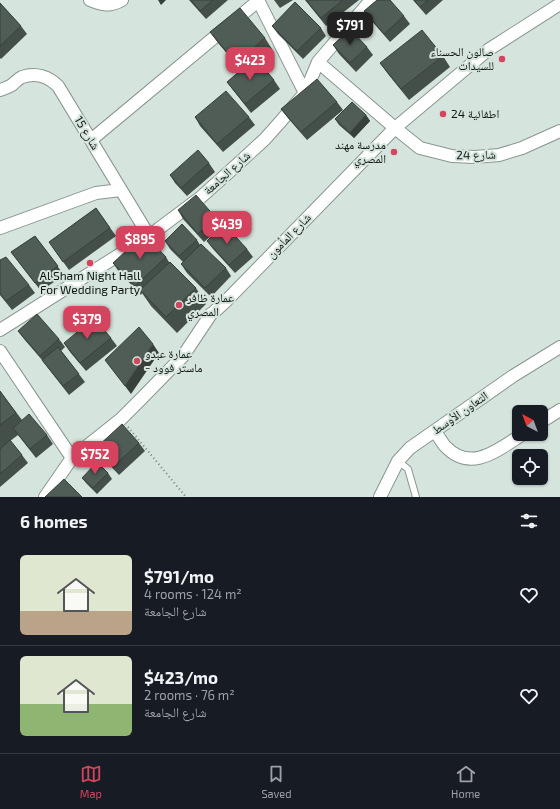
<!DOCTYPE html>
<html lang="en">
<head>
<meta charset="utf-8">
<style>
  body { margin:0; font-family:"Exo 2","Noto Naskh Arabic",sans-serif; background:#242831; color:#f1f3f6; height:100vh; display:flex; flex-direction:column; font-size:15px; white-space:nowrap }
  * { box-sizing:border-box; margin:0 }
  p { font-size:13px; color:#9ea1a6 }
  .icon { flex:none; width:22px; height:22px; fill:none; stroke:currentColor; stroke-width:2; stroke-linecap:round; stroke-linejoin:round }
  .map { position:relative; height:497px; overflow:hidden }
  .panel { display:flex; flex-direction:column; background:#171b24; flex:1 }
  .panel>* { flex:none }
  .needle { width:26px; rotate:319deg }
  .fabs { position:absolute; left:512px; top:405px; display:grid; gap:8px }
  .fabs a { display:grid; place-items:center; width:36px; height:36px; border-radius:6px; background:#171b24; box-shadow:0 1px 3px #0004; font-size:20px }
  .price { position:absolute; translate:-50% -34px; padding:0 9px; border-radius:8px; background:#d4445f; color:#fff; font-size:13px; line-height:26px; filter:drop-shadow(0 1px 2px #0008) }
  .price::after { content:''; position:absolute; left:50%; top:24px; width:12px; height:9px; margin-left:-6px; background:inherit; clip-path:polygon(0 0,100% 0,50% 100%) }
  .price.current { background:#222; color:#fff }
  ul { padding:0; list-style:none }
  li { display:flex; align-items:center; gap:12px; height:100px; padding:0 20px }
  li+li { border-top:1px solid #363941 }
  li span { display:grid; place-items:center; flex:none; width:112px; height:80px; border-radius:6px; color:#555 }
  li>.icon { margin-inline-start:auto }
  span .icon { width:48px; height:48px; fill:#fffc; stroke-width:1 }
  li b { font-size:17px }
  h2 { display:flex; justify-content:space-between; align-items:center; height:48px; padding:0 20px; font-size:17px }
  .dock { display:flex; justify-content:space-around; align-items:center; height:56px; border-top:1px solid #363941; background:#171b24; font-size:11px; color:#9ea1a6 }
  .dock a { display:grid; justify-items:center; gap:2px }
  .dock .current { color:#d4445f }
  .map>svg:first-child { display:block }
</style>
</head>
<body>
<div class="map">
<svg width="560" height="497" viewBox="0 0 560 497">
  <rect width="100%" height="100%" fill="#d5e4dc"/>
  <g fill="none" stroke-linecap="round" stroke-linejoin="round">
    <defs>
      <path id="lane" d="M398 461 408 469 416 497"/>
      <path id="street" d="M90 0C102 5 110 7 122 0
        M258 0 305 93
        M318 62 395 128 420 148 452 156 475 157 499 155 522 148 560 131
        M0 90C4 89 8 87 12 85 15 82 18 79 22 77 36 72 49 77 58 86L149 236
        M91 140 258 1
        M0 228 96 193 121 190
        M0 330 149 236 201 197 229 172 265 139 281 121 305 93 318 62 371 0
        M0 351 72 458
        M541 422 560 410
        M435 431C438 436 441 441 445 446 471 474 499 449 523 434
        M45 497 72 458 121 419 142 398 183 356 211 314 214 312 226 301 395 128 488 50 560 4
        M380 497 398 461 410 448 513 376 560 347"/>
    </defs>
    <use href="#lane" stroke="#899790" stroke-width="8"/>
    <use href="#street" stroke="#899790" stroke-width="14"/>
    <path stroke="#77817c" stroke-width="2" stroke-dasharray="1 3" stroke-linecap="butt" d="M128 427 186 497"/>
    <use href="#lane" stroke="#fff" stroke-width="6"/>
    <use href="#street" stroke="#fff" stroke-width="12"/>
  </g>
  <path fill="#454f4a" d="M189 0H228L206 19Z
    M274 0H293L280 8Z
    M305 0H359L326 26Z
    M413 0H443L426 15Z
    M0 3 21 26 27 34 1 59 0 58Z
    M364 11 404 16 410 24 390 42 370 19Z
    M272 26 321 28 326 36 303 59 278 34Z
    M210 32 265 38 272 49 258 61 274 80 280 89 251 113 233 90 227 82 241 70 218 43Z
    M333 45 367 47 373 55 356 72 339 54Z
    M443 56 450 67 409 100 388 74 380 63Z
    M337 102 343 110 307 140 287 117 281 109Z
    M366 115 370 121 354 138 339 125 335 119Z
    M195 117H249L255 125 223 152 200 126Z
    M209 163 215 172 187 196 175 183 170 175Z
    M96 208 116 236 69 270 49 242Z
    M178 210 216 218 222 226 247 249 253 257 235 273 213 249 207 241 219 229 204 242 183 219Z
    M35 236 64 275 41 291 11 252Z
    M197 240 200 245 226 268 231 276 211 297 187 273 181 264 183 262 170 249 165 241Z
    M166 257 169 262 196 288 206 304 177 333 151 306 142 293 141 295 119 272 113 263Z
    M0 260 29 285 35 293 12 310 0 295Z
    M18 331 59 339 65 347 61 351 85 382 69 395 48 368 42 360 24 339Z
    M111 338 117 346 86 371 70 352 64 343Z
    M0 391 22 420 47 435 53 444 36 458 18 435 10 441 22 455 28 463 0 487Z
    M139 443 145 451 119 475 102 457 96 448Z
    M108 473 112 479 97 494 86 483 82 478Z"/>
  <path fill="#38403c" d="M158 0H166L161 5Z
    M366 115 370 121 354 138 350 133Z
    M153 344 159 353 131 394 125 386Z"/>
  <path fill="#505c56" stroke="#38403c" d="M191 0H213L200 11Z
    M306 0H343L321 18Z
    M377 0H390L404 16 384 34 364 11Z
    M414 0H428L420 7Z
    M295 2 321 28 297 51 272 26Z
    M0 3 21 26 0 46Z
    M240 8 265 38 236 63 210 32Z
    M350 29 367 47 350 63 333 45Z
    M422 30 443 56 401 89 380 63Z
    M255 58 274 80 245 104 227 82Z
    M317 79 337 102 301 132 281 109Z
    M226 91 249 117 217 144 195 117Z
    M352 102 366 115 350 133 335 119Z
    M198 150 209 163 181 188 170 175Z
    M196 195 216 218 198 234 178 210Z
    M96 208 110 228 63 262 49 242Z
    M182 224 197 240 179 256 165 241Z
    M224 224 247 249 229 265 207 241Z
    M144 234 166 257 135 286 113 263Z
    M35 236 58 266 35 283 11 252Z
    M201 244 226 268 205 288 181 264Z
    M6 257 29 285 6 301 0 294V260Z
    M170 262 196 288 166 317 140 290Z
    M37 314 59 339 40 356 18 331Z
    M94 318 111 338 80 363 64 343Z
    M139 327 153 344 125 386 105 360Z
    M58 347 79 374 63 386 42 360Z
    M0 391 16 413 0 425Z
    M29 414 47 435 30 449 13 428Z
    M122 424 139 443 113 467 96 448Z
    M10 440 22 455 0 474V449Z
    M97 462 108 473 93 488 82 478Z
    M64 479 82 497H45Z"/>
  <g fill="#d4445f" stroke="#d5e4dc" stroke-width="1.5">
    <circle cx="502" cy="59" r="4"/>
    <circle cx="443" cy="114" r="4"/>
    <circle cx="394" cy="152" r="4"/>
    <circle cx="90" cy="263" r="4"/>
    <circle cx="179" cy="305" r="4"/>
    <circle cx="137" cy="361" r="4"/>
  </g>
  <g text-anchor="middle" stroke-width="4" stroke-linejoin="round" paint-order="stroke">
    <g font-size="12" fill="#101513" stroke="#d5e4dc" text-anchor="start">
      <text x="494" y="56" text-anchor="end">صالون الحسناء<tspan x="494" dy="14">للسيدات</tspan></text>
      <text x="451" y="118">اطفائية 24</text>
      <text x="386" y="149" text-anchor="end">مدرسة مهند<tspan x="386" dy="14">المصري</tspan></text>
      <text x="90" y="280" text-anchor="middle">Al Sham Night Hall<tspan x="90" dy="14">For Wedding Party</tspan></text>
      <text x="187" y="302">عمارة ظافر<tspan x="187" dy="14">المصري</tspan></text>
      <text x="145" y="358">عمارة عبدو<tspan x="145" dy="14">- ماستر فوود</tspan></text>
    </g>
    <g font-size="12" fill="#101513" stroke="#d5e4dc">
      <text transform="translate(87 133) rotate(59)" y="4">شارع 15</text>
      <text transform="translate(476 155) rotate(-1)" y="4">شارع 24</text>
      <text transform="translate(227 173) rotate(-42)" y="4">شارع الجامعة</text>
      <text transform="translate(289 236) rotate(-46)" y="4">شارع المأمون</text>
      <text transform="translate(460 413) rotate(-35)" y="4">التعاون الأوسط</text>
    </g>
  </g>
</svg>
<div class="fabs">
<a><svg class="needle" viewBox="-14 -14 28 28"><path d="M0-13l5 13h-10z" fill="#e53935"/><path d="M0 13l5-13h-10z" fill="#9ea1a6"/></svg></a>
<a><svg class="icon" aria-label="locate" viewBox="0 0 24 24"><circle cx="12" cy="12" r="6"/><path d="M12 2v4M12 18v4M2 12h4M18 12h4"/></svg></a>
</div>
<b class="price current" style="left:350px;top:46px">$791</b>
<b class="price" style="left:250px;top:81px">$423</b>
<b class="price" style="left:227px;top:245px">$439</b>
<b class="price" style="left:140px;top:260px">$895</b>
<b class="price" style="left:87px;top:340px">$379</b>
<b class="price" style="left:95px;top:475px">$752</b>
</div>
<section class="panel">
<h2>6 homes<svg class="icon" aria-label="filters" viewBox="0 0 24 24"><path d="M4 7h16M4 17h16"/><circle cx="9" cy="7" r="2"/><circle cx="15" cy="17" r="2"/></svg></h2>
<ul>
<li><span style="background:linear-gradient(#dfe7d0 70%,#b9a48a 0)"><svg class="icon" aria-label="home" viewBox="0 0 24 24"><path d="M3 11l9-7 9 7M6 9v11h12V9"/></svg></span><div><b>$791/mo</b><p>4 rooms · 124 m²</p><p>شارع الجامعة</p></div><svg class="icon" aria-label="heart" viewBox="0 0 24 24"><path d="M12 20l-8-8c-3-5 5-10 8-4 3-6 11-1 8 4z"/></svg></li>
<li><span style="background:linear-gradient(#dfe7d0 60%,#8fb573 0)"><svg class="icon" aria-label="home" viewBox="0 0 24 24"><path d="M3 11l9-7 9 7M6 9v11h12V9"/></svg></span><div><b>$423/mo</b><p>2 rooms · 76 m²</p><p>شارع الجامعة</p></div><svg class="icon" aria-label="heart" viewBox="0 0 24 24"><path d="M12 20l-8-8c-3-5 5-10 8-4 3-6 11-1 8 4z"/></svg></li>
</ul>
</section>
<nav class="dock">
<a class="current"><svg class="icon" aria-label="map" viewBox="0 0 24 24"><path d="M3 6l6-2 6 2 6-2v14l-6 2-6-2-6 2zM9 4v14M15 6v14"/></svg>Map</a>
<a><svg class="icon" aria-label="saved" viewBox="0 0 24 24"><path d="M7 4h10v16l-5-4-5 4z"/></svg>Saved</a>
<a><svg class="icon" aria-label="home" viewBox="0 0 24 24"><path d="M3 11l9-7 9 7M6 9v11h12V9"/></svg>Home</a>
</nav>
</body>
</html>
